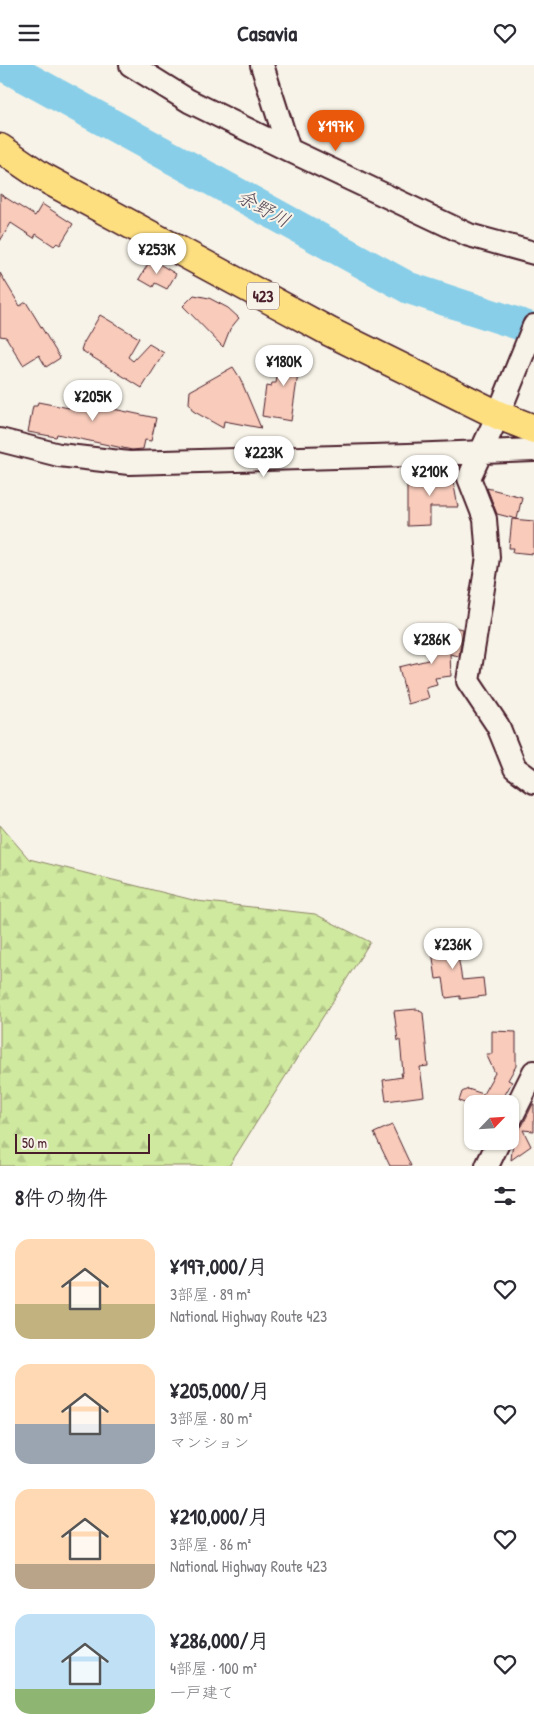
<!DOCTYPE html>
<html lang="ja">
<head>
<meta charset="utf-8">
<style>
  body { margin:0; font-family:"Patrick Hand","Klee One",sans-serif; background:#f7f7f7; color:#2b2b33; height:100vh; display:flex; flex-direction:column; font-size:19px; white-space:nowrap }
  * { box-sizing:border-box; margin:0 }
  p { font-size:16px; color:#7c7c81 }
  .icon { flex:none; width:28px; height:28px; fill:none; stroke:currentColor; stroke-width:2; stroke-linecap:round; stroke-linejoin:round }
  .map { position:relative; height:1101px; overflow:hidden }
  .sheet { display:flex; flex-direction:column; background:#fff; flex:1 }
  .sheet>* { flex:none }
  .needle { width:32px; rotate:65deg }
  .buttons { position:absolute; left:464px; top:1030px; display:grid; gap:10px }
  .buttons a { display:grid; place-items:center; width:55px; height:55px; border-radius:10px; background:#fff; box-shadow:0 1px 4px #0004; font-size:25px }
  .scale { position:absolute; left:15px; bottom:12px; width:135px; box-sizing:border-box; padding-left:5px; border:2px solid #4a1f2b; border-top:0; font-size:14px; line-height:18px; white-space:nowrap; color:#4a1f2b; -webkit-text-stroke:4px #f7f3e8; paint-order:stroke }
  .price { position:absolute; translate:-50% -42px; padding:0 11px; border-radius:18px; background:#fff; color:#222; font-size:16px; line-height:32px; filter:drop-shadow(0 1px 2px #0008) }
  .price::after { content:''; position:absolute; left:50%; top:30px; width:15px; height:11px; margin-left:-8px; background:inherit; clip-path:polygon(0 0,100% 0,50% 100%) }
  .price.on { background:#ea580c; color:#fff }
  ul { padding:0; list-style:none }
  li { display:flex; align-items:center; gap:15px; height:125px; padding:0 15px }
  li span { display:grid; place-items:center; flex:none; width:140px; height:100px; border-radius:15px; color:#555 }
  li>.icon { margin-inline-start:auto }
  span .icon { width:60px; height:60px; fill:#fffc; stroke-width:1 }
  li b { font-size:21px }
  h2 { display:flex; justify-content:space-between; align-items:center; height:60px; padding:0 15px; font-size:21px }
  header { display:flex; justify-content:space-between; align-items:center; height:65px; padding:0 15px; background:#fff; font-size:22px; font-weight:800 }
  .map>svg:first-child { display:block }
</style>
</head>
<body>
<header><svg class="icon" aria-label="menu" viewBox="0 0 24 24"><path d="M4 6h16M4 12h16M4 18h16"/></svg>Casavia<svg class="icon" aria-label="heart" viewBox="0 0 24 24"><path d="M12 20l-8-8c-3-5 5-10 8-4 3-6 11-1 8 4z"/></svg></header>
<div class="map">
<svg width="534" height="1101" viewBox="0 0 534 1101">
  <defs>
    <pattern id="forest-firs" width="22" height="20" patternUnits="userSpaceOnUse" patternTransform="scale(1.25)"><rect width="22" height="20" fill="#cfe99f"/><path d="M5 1l3.5 6h-7zM16 11l3.5 6h-7z" fill="#b3c789"/></pattern>
  </defs>
  <rect width="100%" height="100%" fill="#f7f3e8"/>
  <filter id="ink" filterUnits="userSpaceOnUse"><feTurbulence type="fractalNoise" baseFrequency=".02" numOctaves="2"/><feDisplacementMap in="SourceGraphic" scale="10" xChannelSelector="R" yChannelSelector="G"/><feConvolveMatrix kernelMatrix="1 2 1 2 8 2 1 2 1" color-interpolation-filters="sRGB"/></filter>
  <g filter="url(#ink)">
    <path fill="url(#forest-firs)" stroke="#8c8465" d="M0 760 29 794 197 836 315 849 370 877 229 1101H0Z"/>
    <g fill="none" stroke-linecap="round" stroke-linejoin="round">
      <path stroke="#88cee9" stroke-width="32" d="M3 0 409 223 534 264"/>
    </g>
    <path fill="#f8cbbb" stroke="#4a1f2b" d="M0 129 35 151 42 139 73 159 60 180 57 178 54 181 36 169 34 173 11 158 0 176Z
      M151 194 176 209 167 224 155 218 153 222 139 214Z
      M0 208 20 241 26 237 60 293 46 302 39 290 23 300 6 272 0 271Z
      M194 230 209 233 228 243 239 253 230 264 223 282 183 241Z
      M100 250 139 273 128 292 133 296 149 279 164 288 142 323 81 285 83 279Z
      M282 285 298 288V293L307 295 304 310 298 309 291 356 262 351 266 321 271 322 272 318H276Z
      M233 302 240 313 261 363 224 356 223 363 193 346 189 338 190 326Z
      M73 323 106 330 104 342 156 353 151 376 145 375 143 384 132 385 57 369 56 372 28 367 33 341H37L38 337 69 343Z
      M433 402 451 405 458 442H430V460L407 461V417H431Z
      M487 423 522 432 517 454 497 449Z
      M512 454 534 456V489L513 487 514 483H509Z
      M441 560 463 564 459 591 450 589 451 611 435 613 437 620 426 623 429 633 408 639 399 602 428 595 433 571 437 572Z
      M450 870 451 879H456L462 915 483 913 485 931 460 934V931L446 933 443 913 436 914 430 872Z
      M417 944 423 948 428 1001 420 1002 424 1031 386 1036 383 1015 402 1012 401 1008H403L400 975 398 976 394 946Z
      M492 966 516 967V1001L508 1015 512 1017 502 1035 503 1036V1039H467L459 1036 462 1027 468 1024 483 1029 495 1008 486 989H492Z
      M533 1039H534V1066L523 1065 531 1081 511 1095 514 1067 522 1061Z
      M392 1060 411 1101H390L374 1068Z"/>
    <g fill="none" stroke-linecap="round" stroke-linejoin="round">
      <defs>
        <path id="minor" d="M131 0 189 36 289 85 469 170 534 188
          M262 0 289 85
          M534 261 498 350 469 413 485 454 488 492 468 616 498 661 515 703 534 717
          M0 375 59 390 129 398 408 390 534 385
          M510 1055 534 1007
          M487 1101 499 1076"/>
        <path id="highway" d="M0 83 41 111 330 267 498 350 534 364"/>
      </defs>
      <use href="#minor" stroke="#4a1f2b" stroke-width="26"/>
      <use href="#highway" stroke="#4a1f2b" stroke-width="31"/>
      <use href="#minor" stroke="#f7f3e8" stroke-width="22"/>
      <use href="#highway" stroke="#fedf80" stroke-width="28"/>
    </g>
  </g>
  <g text-anchor="middle" stroke-width="4" stroke-linejoin="round" paint-order="stroke">
    <rect fill="#f7f3e8" stroke="#7e5f64" stroke-width="1" x="247" y="217.5" width="32" height="27" rx="4"/>
    <g font-size="16" font-weight="bold" fill="#4a1f2b">
      <text x="263" y="237">423</text>
    </g>
    <g font-size="19" font-style="italic" fill="#5a4b5a" stroke="#f7f3e8">
      <text transform="translate(264 143) rotate(29)" y="7">余野川</text>
    </g>
  </g>
</svg>
<div class="buttons">
<a><svg class="needle" viewBox="-14 -14 28 28"><path d="M0-13l5 13h-10z" fill="#e53935"/><path d="M0 13l5-13h-10z" fill="#7c7c81"/></svg></a>
</div>
<div class="scale">50 m</div>
<b class="price on" style="left:336px;top:87px">¥197K</b>
<b class="price" style="left:157px;top:210px">¥253K</b>
<b class="price" style="left:284px;top:322px">¥180K</b>
<b class="price" style="left:93px;top:357px">¥205K</b>
<b class="price" style="left:264px;top:413px">¥223K</b>
<b class="price" style="left:430px;top:432px">¥210K</b>
<b class="price" style="left:432px;top:600px">¥286K</b>
<b class="price" style="left:453px;top:905px">¥236K</b>
</div>
<section class="sheet">
<h2>8件の物件<svg class="icon" aria-label="filters" viewBox="0 0 24 24"><path d="M4 7h16M4 17h16"/><circle cx="9" cy="7" r="2"/><circle cx="15" cy="17" r="2"/></svg></h2>
<ul>
<li><span style="background:linear-gradient(#ffd9b3 65%,#c2b280 0)"><svg class="icon" aria-label="home" viewBox="0 0 24 24"><path d="M3 11l9-7 9 7M6 9v11h12V9"/></svg></span><div><b>¥197,000/月</b><p>3部屋 · 89 m²</p><p>National Highway Route 423</p></div><svg class="icon" aria-label="heart" viewBox="0 0 24 24"><path d="M12 20l-8-8c-3-5 5-10 8-4 3-6 11-1 8 4z"/></svg></li>
<li><span style="background:linear-gradient(#ffd9b3 60%,#9aa5b1 0)"><svg class="icon" aria-label="home" viewBox="0 0 24 24"><path d="M3 11l9-7 9 7M6 9v11h12V9"/></svg></span><div><b>¥205,000/月</b><p>3部屋 · 80 m²</p><p>マンション</p></div><svg class="icon" aria-label="heart" viewBox="0 0 24 24"><path d="M12 20l-8-8c-3-5 5-10 8-4 3-6 11-1 8 4z"/></svg></li>
<li><span style="background:linear-gradient(#ffd9b3 75%,#b9a48a 0)"><svg class="icon" aria-label="home" viewBox="0 0 24 24"><path d="M3 11l9-7 9 7M6 9v11h12V9"/></svg></span><div><b>¥210,000/月</b><p>3部屋 · 86 m²</p><p>National Highway Route 423</p></div><svg class="icon" aria-label="heart" viewBox="0 0 24 24"><path d="M12 20l-8-8c-3-5 5-10 8-4 3-6 11-1 8 4z"/></svg></li>
<li><span style="background:linear-gradient(#bfe0f5 75%,#8fb573 0)"><svg class="icon" aria-label="home" viewBox="0 0 24 24"><path d="M3 11l9-7 9 7M6 9v11h12V9"/></svg></span><div><b>¥286,000/月</b><p>4部屋 · 100 m²</p><p>一戸建て</p></div><svg class="icon" aria-label="heart" viewBox="0 0 24 24"><path d="M12 20l-8-8c-3-5 5-10 8-4 3-6 11-1 8 4z"/></svg></li>
</ul>
</section>
</body>
</html>
